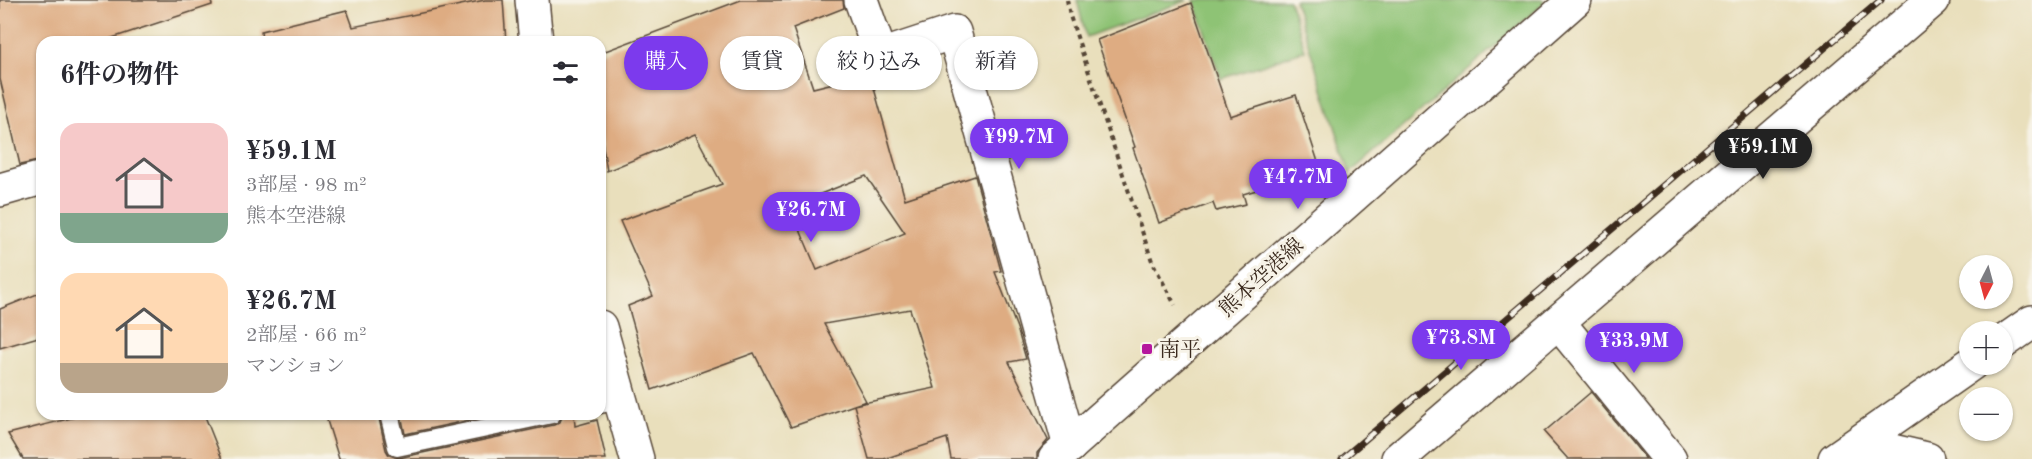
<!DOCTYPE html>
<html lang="ja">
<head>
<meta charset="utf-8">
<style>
  body { margin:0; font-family:"Old Standard TT","Noto Serif JP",serif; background:#f2f2f3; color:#2b2b33; height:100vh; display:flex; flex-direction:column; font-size:22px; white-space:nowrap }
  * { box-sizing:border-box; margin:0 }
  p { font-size:20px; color:#7c7c81 }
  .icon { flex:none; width:33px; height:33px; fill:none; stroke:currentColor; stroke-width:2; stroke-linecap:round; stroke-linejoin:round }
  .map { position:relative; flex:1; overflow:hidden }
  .side { position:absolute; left:36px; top:36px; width:570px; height:384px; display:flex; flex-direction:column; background:#fff; border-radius:18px; box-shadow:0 2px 4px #0004 }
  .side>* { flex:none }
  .banner { position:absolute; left:624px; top:36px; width:570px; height:54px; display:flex; gap:12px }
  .needle { width:39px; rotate:186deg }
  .fabs { position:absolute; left:1959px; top:255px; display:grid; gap:12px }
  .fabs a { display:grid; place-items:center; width:54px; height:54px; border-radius:50%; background:#fff; box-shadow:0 2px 4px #0004; font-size:30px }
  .price { position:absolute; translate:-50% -51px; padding:0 14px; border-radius:21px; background:#7c3aed; color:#fff; font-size:20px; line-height:39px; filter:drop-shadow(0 2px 3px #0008) }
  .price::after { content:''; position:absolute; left:50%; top:36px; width:18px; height:14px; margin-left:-9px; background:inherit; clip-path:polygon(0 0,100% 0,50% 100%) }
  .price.on { background:#222; color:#fff }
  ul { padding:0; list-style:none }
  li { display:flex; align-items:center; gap:18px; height:150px; padding:0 24px }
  li span { display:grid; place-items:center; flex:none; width:168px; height:120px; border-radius:18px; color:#555 }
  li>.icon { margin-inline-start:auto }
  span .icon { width:72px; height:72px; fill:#fffc; stroke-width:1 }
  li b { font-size:26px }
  h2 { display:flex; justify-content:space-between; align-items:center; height:72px; padding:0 24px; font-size:26px }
  .tag { padding:0 21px; border-radius:27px; background:#fff; box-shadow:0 2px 4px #0004; font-size:21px; line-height:54px }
  .tag.on { background:#7c3aed; color:#fff }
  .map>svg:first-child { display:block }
</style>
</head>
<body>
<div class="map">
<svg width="2032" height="459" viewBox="0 0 2032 459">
  <rect width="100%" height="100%" fill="#f7f3e8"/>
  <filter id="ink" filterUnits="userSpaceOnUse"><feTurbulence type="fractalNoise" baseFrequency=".0167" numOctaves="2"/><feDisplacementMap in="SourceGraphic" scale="12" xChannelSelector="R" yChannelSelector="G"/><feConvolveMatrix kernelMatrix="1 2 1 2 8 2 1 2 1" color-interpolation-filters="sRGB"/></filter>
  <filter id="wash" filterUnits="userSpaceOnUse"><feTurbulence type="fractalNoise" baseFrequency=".008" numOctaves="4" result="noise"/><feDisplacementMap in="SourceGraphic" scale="24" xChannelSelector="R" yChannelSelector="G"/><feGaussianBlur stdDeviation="1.35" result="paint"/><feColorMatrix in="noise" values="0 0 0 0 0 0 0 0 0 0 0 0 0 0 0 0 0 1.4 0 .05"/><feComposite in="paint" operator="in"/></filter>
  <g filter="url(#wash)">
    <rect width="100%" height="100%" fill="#e9dfbc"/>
    <path fill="#8ec375" stroke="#64764a" stroke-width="1.5" d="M1077 0H1188L1086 37Z
      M1194 0H1289L1305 50 1221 79Z
      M1294 0H1543L1544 3 1350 173Z"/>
    <g id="blocks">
      <path fill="#deac82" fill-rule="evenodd" d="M0 0H211L212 5 100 42H42V160L20 165 0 79Z
        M485 0H503L506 42H262L261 31 347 10 353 27Z
        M741 0H843L844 8 793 28 813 88 870 74 905 199 975 176 1001 271 995 272 1017 328 1026 359 1009 362 1048 440 1037 453V459H951L947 438 884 459H869L854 405 791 427 754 353 652 390 628 306 653 296 620 221 722 184 695 134 607 171 600 128V53ZM866 176 905 233 817 270 790 206ZM910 309 935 388 854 405 866 401 824 324Z
        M1191 3 1230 116 1296 95 1321 171 1243 194 1246 204 1216 211 1213 203 1159 223 1133 148 1135 147 1097 40Z
        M42 292V336L0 348V309Z
        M1591 392 1646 459H1568L1544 432Z
        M87 414H204L222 459H23L8 434Z
        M325 414H378L386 450 389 455 399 458 554 425 560 422 563 414H574L575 426 597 420 606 459H339Z
        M401 414H498L405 434Z"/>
    </g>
  </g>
  <g filter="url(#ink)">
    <use href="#blocks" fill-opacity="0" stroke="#554536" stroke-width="1.5"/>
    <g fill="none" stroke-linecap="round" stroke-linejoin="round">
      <defs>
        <path id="service" d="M600 404 619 400
          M389 414 397 447 552 414"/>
        <path id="minor" d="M532 0 536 42
          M861 0 881 56 954 32 1070 446
          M0 190 42 178
          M1558 322 1670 459
          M600 327 637 459
          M2002 343 2032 322
          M1858 443 1927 459
          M1398 459 1933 0
          M1835 459 1971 364"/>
        <path id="secondary" d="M1055 459 1575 0"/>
      </defs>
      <use href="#service" stroke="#554536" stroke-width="21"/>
      <use href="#minor" stroke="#554536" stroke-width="36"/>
      <use href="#secondary" stroke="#554536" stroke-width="36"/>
      <path stroke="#554536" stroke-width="4" stroke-dasharray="4.5 4.5" stroke-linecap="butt" d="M1067 0 1070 16 1152 261 1175 305"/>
      <use href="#service" stroke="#fff" stroke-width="18"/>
      <use href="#minor" stroke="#fff" stroke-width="33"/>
      <use href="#secondary" stroke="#fff" stroke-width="33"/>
      <defs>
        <path id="rail" d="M1342 459 1881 0"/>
      </defs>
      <use href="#rail" stroke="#3b2a1e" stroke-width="7"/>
      <use href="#rail" stroke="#f7f3e8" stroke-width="4.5" stroke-dasharray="14" stroke-linecap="butt"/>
    </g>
  </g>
  <rect fill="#b5179e" stroke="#f7f3e8" stroke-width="2" x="1141" y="343" width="12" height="12" rx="3"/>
  <g text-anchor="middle" stroke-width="6" stroke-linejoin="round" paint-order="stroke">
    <g font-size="21" fill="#3b2a1e" stroke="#f7f3e8">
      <text transform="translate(1261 277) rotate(-42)" y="7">熊本空港線</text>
    </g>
    <g font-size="21" fill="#3b2a1e" stroke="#f7f3e8" text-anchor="start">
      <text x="1159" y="356">南平</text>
    </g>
  </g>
</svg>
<div class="fabs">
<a><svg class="needle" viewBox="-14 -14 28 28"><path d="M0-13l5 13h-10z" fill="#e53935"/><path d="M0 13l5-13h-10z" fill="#7c7c81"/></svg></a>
<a>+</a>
<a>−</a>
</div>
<b class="price" style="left:1019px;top:170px">¥99.7M</b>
<b class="price on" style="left:1763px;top:180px">¥59.1M</b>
<b class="price" style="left:1298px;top:210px">¥47.7M</b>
<b class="price" style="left:811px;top:243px">¥26.7M</b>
<b class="price" style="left:1461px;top:371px">¥73.8M</b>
<b class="price" style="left:1634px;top:374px">¥33.9M</b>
<div class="banner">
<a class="tag on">購入</a>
<a class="tag">賃貸</a>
<a class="tag">絞り込み</a>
<a class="tag">新着</a>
</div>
<section class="side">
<h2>6件の物件<svg class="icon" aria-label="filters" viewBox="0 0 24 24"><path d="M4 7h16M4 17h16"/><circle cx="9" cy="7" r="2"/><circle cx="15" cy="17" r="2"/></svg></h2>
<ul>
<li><span style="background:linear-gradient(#f6c9c9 75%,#7fa58c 0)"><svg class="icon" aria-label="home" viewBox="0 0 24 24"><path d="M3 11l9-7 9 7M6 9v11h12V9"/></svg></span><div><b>¥59.1M</b><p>3部屋 · 98 m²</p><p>熊本空港線</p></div></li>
<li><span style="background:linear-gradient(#ffd9b3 75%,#b9a48a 0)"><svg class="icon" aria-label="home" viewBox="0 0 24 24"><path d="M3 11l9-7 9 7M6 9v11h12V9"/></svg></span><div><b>¥26.7M</b><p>2部屋 · 66 m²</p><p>マンション</p></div></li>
</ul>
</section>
</div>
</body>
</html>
